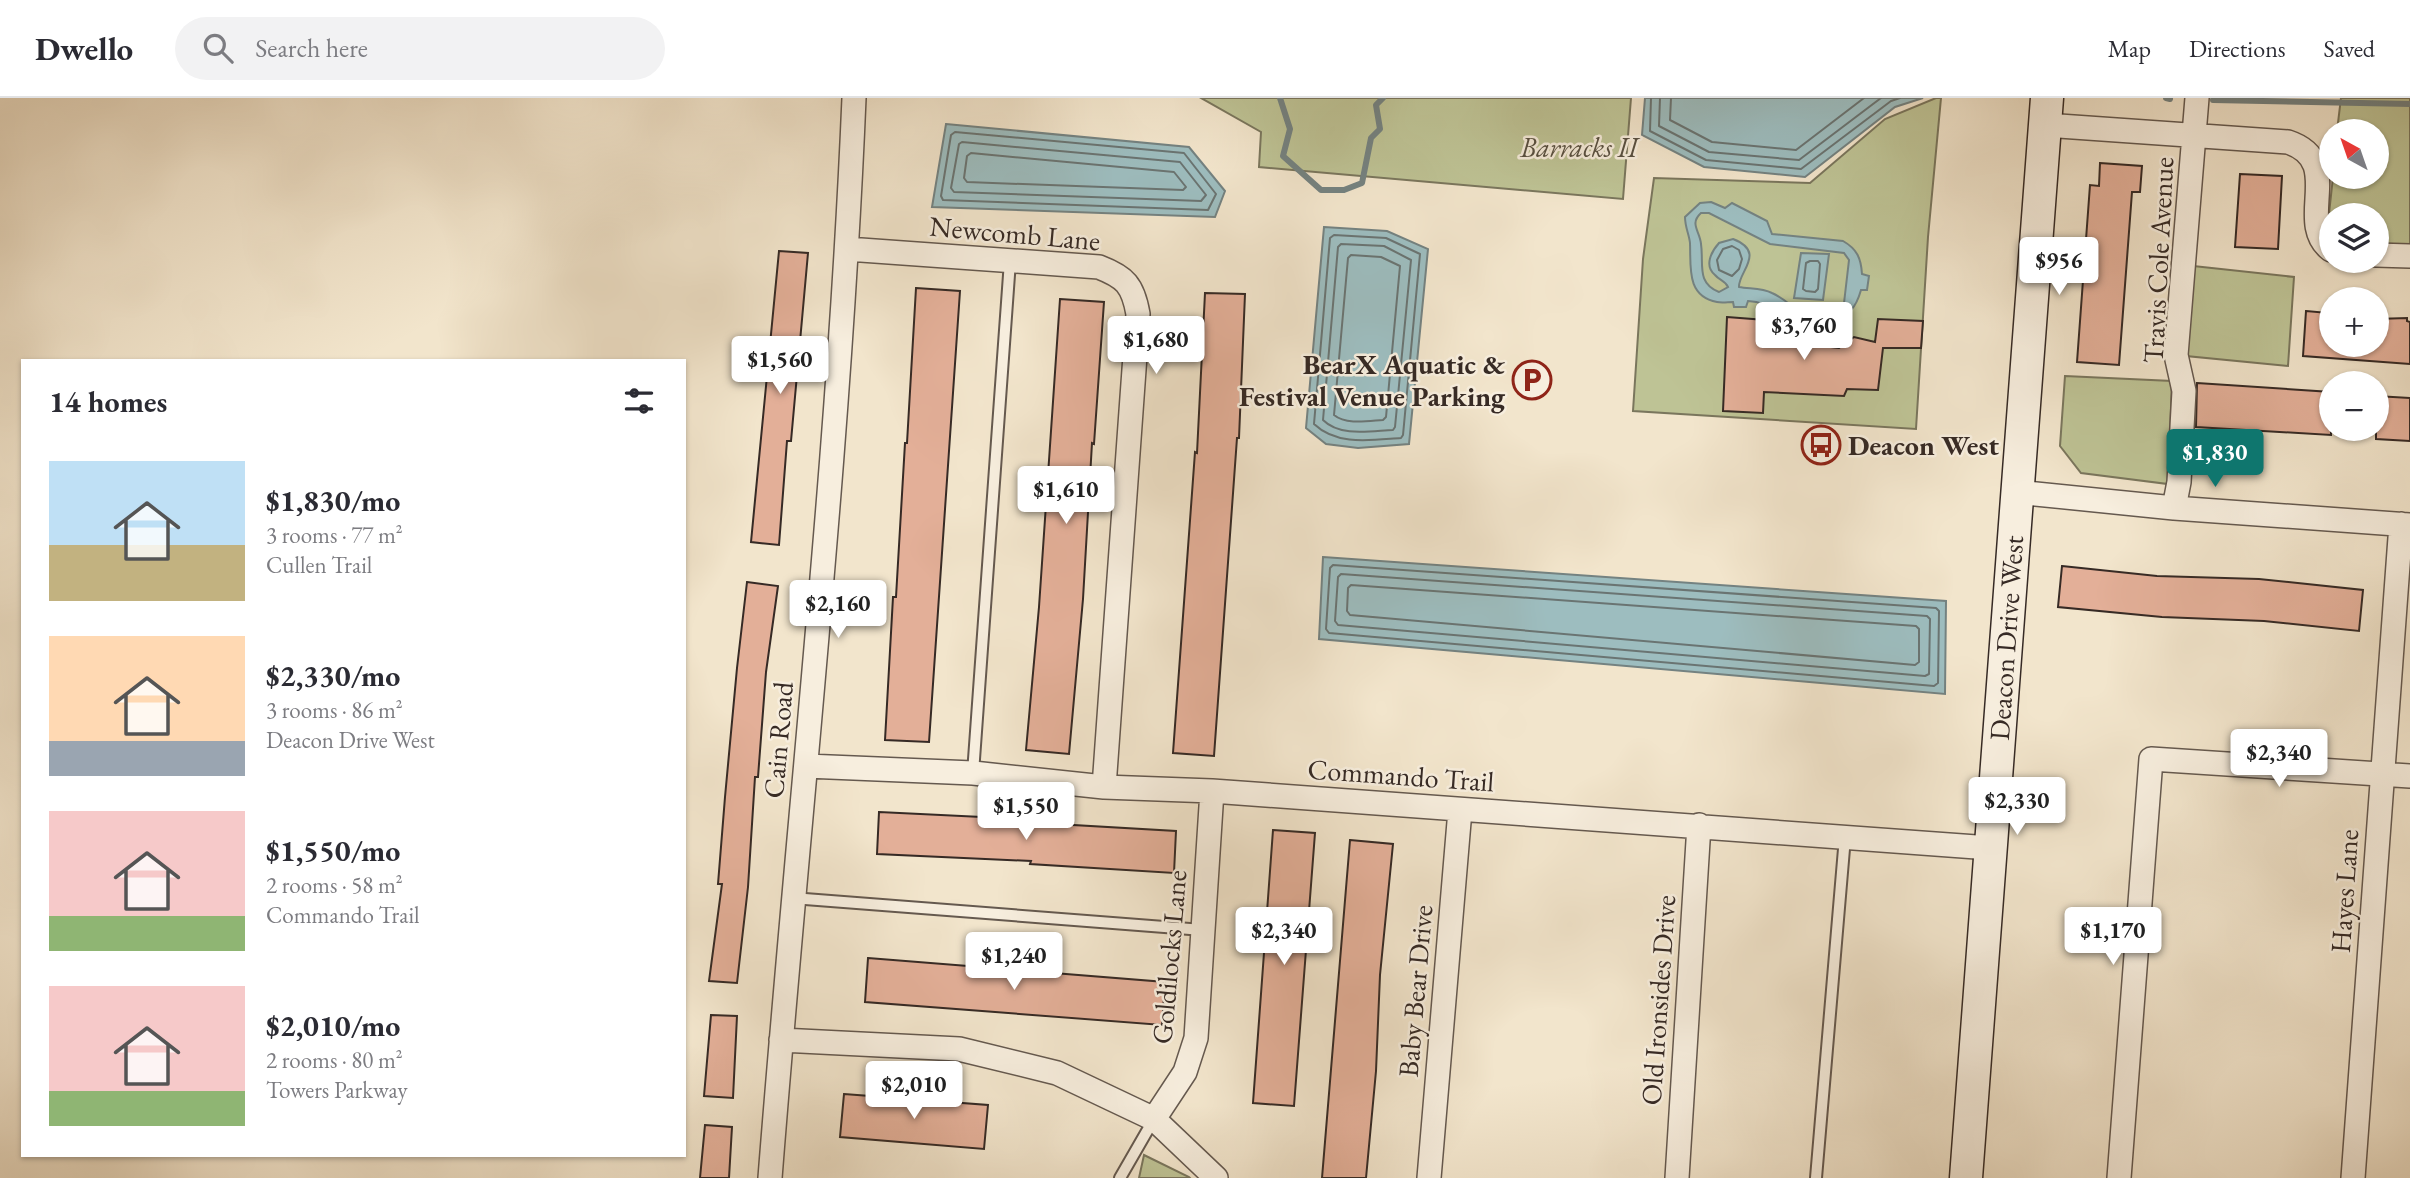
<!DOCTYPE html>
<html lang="en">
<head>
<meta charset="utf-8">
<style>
  body { margin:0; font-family:"EB Garamond",serif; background:#f2f2f3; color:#2b2b33; height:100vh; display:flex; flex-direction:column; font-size:26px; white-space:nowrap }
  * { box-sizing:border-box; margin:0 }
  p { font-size:23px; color:#7c7c81 }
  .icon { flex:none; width:38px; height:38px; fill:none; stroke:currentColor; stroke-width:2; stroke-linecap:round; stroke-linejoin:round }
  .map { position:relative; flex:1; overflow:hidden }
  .side { position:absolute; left:21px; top:261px; width:665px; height:798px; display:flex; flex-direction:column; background:#fff; border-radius:0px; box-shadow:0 2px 5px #0004 }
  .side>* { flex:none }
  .needle { width:46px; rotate:320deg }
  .fabs { position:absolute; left:2319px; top:21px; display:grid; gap:14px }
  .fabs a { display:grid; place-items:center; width:70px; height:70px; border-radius:50%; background:#fff; box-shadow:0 2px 5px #0004; font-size:35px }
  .price { position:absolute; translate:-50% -60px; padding:0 16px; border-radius:7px; background:#fff; color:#222; font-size:23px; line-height:46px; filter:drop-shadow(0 2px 4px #0008) }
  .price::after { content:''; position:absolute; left:50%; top:42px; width:21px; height:16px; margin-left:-10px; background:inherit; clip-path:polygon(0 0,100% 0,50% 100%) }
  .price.active { background:#0f766e; color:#fff }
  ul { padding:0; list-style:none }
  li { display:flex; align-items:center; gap:21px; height:175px; padding:0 28px }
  li span { display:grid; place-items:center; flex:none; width:196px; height:140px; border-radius:0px; color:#555 }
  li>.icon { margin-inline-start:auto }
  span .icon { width:84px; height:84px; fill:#fffc; stroke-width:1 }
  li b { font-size:30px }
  h2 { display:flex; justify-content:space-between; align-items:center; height:84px; padding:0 28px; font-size:30px }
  header { display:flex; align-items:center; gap:42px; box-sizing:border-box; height:98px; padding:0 35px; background:#fff; border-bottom:2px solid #e1e1e2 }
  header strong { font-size:33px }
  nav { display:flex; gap:38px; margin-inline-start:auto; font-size:24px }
  .search { width:490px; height:63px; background:#f2f2f3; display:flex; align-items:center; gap:18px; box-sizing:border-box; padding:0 24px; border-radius:38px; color:#7c7c81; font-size:26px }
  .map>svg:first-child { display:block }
</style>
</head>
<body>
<header>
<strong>Dwello</strong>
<div class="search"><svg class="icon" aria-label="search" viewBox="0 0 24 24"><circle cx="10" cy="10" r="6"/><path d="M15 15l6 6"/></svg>Search here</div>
<nav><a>Map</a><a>Directions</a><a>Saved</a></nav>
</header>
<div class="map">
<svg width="2410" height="1080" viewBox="0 0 2410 1080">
  <rect width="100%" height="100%" fill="#f2e5cc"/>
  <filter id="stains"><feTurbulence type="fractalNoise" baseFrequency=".00286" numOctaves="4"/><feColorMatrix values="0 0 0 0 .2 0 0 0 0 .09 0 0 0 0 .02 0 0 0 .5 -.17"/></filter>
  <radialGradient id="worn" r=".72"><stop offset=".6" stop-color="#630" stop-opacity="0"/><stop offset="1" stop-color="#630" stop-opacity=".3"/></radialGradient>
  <path fill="#bec395" stroke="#7a765d" stroke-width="2" d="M1201 0H1631L1623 101 1259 69 1261 34Z
    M1936 0H1941L1928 139 1916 331 1633 313 1643 161 1654 80 1810 85 1885 21Z
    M2341 0H2410V147L2377 146 2376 117H2331V135L2328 125 2333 79H2376V33H2337Z
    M2184 167 2294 179 2288 268 2176 257Z
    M2065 278 2172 283 2168 386 2081 375 2060 348Z
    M1144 1057 1189 1079 1190 1080H1139Z"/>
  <path fill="#9dbdbf" stroke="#748281" stroke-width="2" fill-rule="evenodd" d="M1645 0H1923L1895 9 1805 79 1704 69 1642 37Z
    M946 26 1189 49 1225 93 1215 119 932 109Z
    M1711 104 1725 110 1732 105 1767 123 1772 136 1843 143C1857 151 1861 160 1862 176L1869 178 1867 192H1861C1859 199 1857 206 1851 212 1839 225 1810 227 1794 221 1776 215 1769 204 1748 203L1746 209H1734L1733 204C1728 204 1722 205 1717 204 1686 198 1691 169 1690 145 1689 136 1685 129 1685 119L1700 105ZM1701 115H1709L1770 146 1844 155 1849 162 1844 205C1838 210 1831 212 1823 214 1795 220 1794 205 1772 195 1762 190 1750 191 1739 189 1738 174 1767 154 1733 141L1719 145C1711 154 1704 168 1715 177 1720 183 1725 182 1728 189L1719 194C1696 185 1704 166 1701 146 1700 133 1689 126 1701 115Z
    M1324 129 1387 133 1428 151 1409 346 1358 350 1326 346 1306 330Z
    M1801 155 1829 156 1823 202 1794 200Z
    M1323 459 1946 503 1945 596 1319 541Z"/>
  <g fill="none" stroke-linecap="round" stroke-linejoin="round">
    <path stroke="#6a7472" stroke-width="2" d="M1651 0 1650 33 1706 62 1801 71 1891 3 1900 0
      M1660 0 1659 28 1709 54 1799 62 1881 0
      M1671 0 1670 22 1712 44 1796 52 1864 0
      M955 34 1184 55 1216 96 1208 112 943 102 941 98 951 37Z
      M962 44 1180 64 1206 97 1201 103 954 94 951 90 959 46Z
      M971 55 1174 74 1186 89 1183 92 967 84 964 80 967 58Z
      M1334 137 1386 140 1420 156 1403 337 1401 340C1371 342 1337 348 1314 326L1330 140Z
      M1341 146 1384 148 1411 162 1395 329 1393 332C1370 333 1340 339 1323 322L1338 149Z
      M1732 148 1739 152 1742 161 1739 171 1732 178 1719 172 1717 162 1723 151Z
      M1351 157 1381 159 1400 168 1386 319 1383 322C1368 323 1346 327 1334 317L1348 160Z
      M1810 163H1818L1820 166 1818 191 1815 194 1806 193 1803 191 1806 165Z
      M1333 467 1936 510 1939 513 1938 585 1934 588 1329 535 1326 531 1330 470Z
      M1341 476 1927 518 1930 521 1929 576 1925 578 1338 527 1335 523 1338 479Z
      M1351 487 1916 528 1919 531V564L1915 567 1350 517 1347 513 1348 490Z"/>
    <path stroke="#748281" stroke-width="6" d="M1280 0 1290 31 1283 58 1321 92H1344L1362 85 1371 40 1380 31 1376 7 1383 0
      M2166 0 2170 1
      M2213 2 2410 6"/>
  </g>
  <path fill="#e3af98" stroke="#362a25" stroke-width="2" d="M2100 65 2142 68 2140 94H2132L2119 267 2077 264 2090 87 2099 88Z
    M2240 76 2282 78 2278 151 2235 149Z
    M779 153 808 155 791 343H787L779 447 751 444Z
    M916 190 960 193 929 644 885 642 893 499H896L905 345H907Z
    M1205 195 1245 196 1239 340H1237L1214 658 1173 655 1195 354 1197 355Z
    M1060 201 1104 204 1094 346 1092 345 1083 501 1069 656 1026 652 1039 509Z
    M2306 213 2329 215 2328 217 2331 218V247H2376V221L2407 220V223L2410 224V266L2303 258Z
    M1727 219 1778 223 1777 243 1839 250 1854 239 1875 244 1878 221 1923 223 1921 250H1883L1878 292 1847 291 1844 298 1764 294 1763 315 1723 313Z
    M2197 285 2331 294V337L2196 329Z
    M2376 298 2410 300V343L2376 341Z
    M2062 468 2157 478 2259 481 2363 492 2359 533 2264 523 2162 519 2058 509Z
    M747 484 778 488 766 574 758 679H755L748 789 737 885 709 883 722 786H718L725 699 737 570Z
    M879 714 1022 721V724L1176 733 1174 775 1030 766 1031 763 877 756Z
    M1273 732 1315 735 1294 1008 1253 1005Z
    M1350 742 1393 746 1380 877 1376 973 1366 1080H1322Z
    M868 860 1165 884 1162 927 865 904Z
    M711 917 737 918 733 1000 704 998Z
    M844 996 988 1007 984 1051 840 1039Z
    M705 1027 732 1029 729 1080H700Z"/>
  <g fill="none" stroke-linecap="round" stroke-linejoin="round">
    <defs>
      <path id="lane" d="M973 675 1010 163
        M792 800 1203 832
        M1120 1080 1154 1021
        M1816 1080 1845 739"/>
      <path id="street" d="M2045 27 2288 44C2346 63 2294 124 2331 152
        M847 151 1099 169C1125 179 1133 187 1138 216L1104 689
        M2376 157 2410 158
        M2016 394 2174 410 2410 427
        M2174 410 2179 384 2184 293 2176 257 2197 0
        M806 668 973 675 1104 689 1212 693 1990 750
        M781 942 959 951 1057 975 1154 1021 1216 1080
        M1154 1021 1185 974 1196 940 1212 693
        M770 1080C798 720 839 361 854 0
        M1429 1080 1460 712
        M1677 1080 1699 727
        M2119 1080 2151 661 2410 678
        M2353 1080 2401 426"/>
      <path id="secondary" d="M1966 1080 2047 0"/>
    </defs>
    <use href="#lane" stroke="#65594f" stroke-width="14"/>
    <use href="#street" stroke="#65594f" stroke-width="26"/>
    <use href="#secondary" stroke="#362a25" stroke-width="35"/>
    <use href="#lane" stroke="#f7eede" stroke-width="10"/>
    <use href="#street" stroke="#f7eede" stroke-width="23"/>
    <use href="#secondary" stroke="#f7eede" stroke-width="32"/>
  </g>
  <defs>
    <symbol id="parking-ring" viewBox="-11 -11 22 22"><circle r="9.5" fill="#f7eede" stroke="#8f2418" stroke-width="1.5"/><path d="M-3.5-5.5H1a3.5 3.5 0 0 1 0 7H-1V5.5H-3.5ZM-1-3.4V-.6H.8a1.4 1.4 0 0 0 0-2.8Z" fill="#8f2418"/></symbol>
    <symbol id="bus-ring" viewBox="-11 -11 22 22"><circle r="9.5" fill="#f7eede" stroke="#8f2418" stroke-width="1.5"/><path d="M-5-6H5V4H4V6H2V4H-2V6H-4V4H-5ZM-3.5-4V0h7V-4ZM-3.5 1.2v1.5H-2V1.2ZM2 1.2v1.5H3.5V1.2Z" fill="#8f2418"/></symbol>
  </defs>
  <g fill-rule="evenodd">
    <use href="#parking-ring" x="1510" y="260" width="44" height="44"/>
    <use href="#bus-ring" x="1799" y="325" width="44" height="44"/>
  </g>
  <g text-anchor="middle" stroke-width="5" stroke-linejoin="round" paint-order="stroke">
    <g font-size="28" font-style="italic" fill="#585041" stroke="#f7eede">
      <text x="1579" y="59">Barracks II</text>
    </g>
    <g font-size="28" fill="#362a25" stroke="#f7eede">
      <text transform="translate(1015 135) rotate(5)" y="10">Newcomb Lane</text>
      <text transform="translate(2158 162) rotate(-87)" y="10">Travis Cole Avenue</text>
      <text transform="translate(2006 540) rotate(-86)" y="10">Deacon Drive West</text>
      <text transform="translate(778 642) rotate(-85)" y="10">Cain Road</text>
      <text transform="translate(1401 677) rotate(4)" y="10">Commando Trail</text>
      <text transform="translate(2344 793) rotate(-86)" y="10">Hayes Lane</text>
      <text transform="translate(1169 859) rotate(-85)" y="10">Goldilocks Lane</text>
      <text transform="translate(1415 893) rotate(-85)" y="10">Baby Bear Drive</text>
      <text transform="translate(1658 902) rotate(-86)" y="10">Old Ironsides Drive</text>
    </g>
    <g font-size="28" font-weight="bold" fill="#362a25" stroke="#f7eede" text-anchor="end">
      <text x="1505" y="276">BearX Aquatic &amp;<tspan x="1505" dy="32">Festival Venue Parking</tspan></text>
      <text x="1848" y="357" text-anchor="start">Deacon West</text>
    </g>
  </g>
  <rect width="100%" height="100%" filter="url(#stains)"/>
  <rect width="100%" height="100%" fill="url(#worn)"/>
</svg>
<div class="fabs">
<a><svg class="needle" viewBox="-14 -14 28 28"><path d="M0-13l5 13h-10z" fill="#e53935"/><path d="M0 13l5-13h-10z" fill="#7c7c81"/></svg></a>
<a><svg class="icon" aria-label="layers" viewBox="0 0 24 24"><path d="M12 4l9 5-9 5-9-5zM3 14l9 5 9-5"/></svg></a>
<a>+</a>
<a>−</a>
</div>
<b class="price" style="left:2059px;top:199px">$956</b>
<b class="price" style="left:1804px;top:264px">$3,760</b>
<b class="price" style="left:1156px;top:278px">$1,680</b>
<b class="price" style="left:780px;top:298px">$1,560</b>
<b class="price active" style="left:2215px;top:391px">$1,830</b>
<b class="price" style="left:1066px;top:428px">$1,610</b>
<b class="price" style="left:838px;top:542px">$2,160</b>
<b class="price" style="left:2279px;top:691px">$2,340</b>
<b class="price" style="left:2017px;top:739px">$2,330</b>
<b class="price" style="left:1026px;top:744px">$1,550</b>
<b class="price" style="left:1284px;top:869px">$2,340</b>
<b class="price" style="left:2113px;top:869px">$1,170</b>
<b class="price" style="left:1014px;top:894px">$1,240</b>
<b class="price" style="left:914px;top:1023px">$2,010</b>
<section class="side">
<h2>14 homes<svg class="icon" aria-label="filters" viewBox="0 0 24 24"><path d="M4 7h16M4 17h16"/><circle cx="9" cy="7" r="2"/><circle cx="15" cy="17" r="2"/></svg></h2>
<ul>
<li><span style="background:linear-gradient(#bfe0f5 60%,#c2b280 0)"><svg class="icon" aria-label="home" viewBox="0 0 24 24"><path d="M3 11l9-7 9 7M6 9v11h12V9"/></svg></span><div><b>$1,830/mo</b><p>3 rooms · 77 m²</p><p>Cullen Trail</p></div></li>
<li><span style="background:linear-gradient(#ffd9b3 75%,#9aa5b1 0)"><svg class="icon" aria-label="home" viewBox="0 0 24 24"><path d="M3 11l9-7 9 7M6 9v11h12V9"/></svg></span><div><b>$2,330/mo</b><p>3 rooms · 86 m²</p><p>Deacon Drive West</p></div></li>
<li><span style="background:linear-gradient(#f6c9c9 75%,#8fb573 0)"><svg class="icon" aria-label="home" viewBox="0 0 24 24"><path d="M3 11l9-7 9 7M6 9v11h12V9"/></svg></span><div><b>$1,550/mo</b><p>2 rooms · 58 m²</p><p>Commando Trail</p></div></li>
<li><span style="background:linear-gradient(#f6c9c9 75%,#8fb573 0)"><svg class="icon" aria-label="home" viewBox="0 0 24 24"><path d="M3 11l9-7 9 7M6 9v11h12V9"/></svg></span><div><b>$2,010/mo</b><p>2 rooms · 80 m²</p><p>Towers Parkway</p></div></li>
</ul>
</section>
</div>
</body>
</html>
